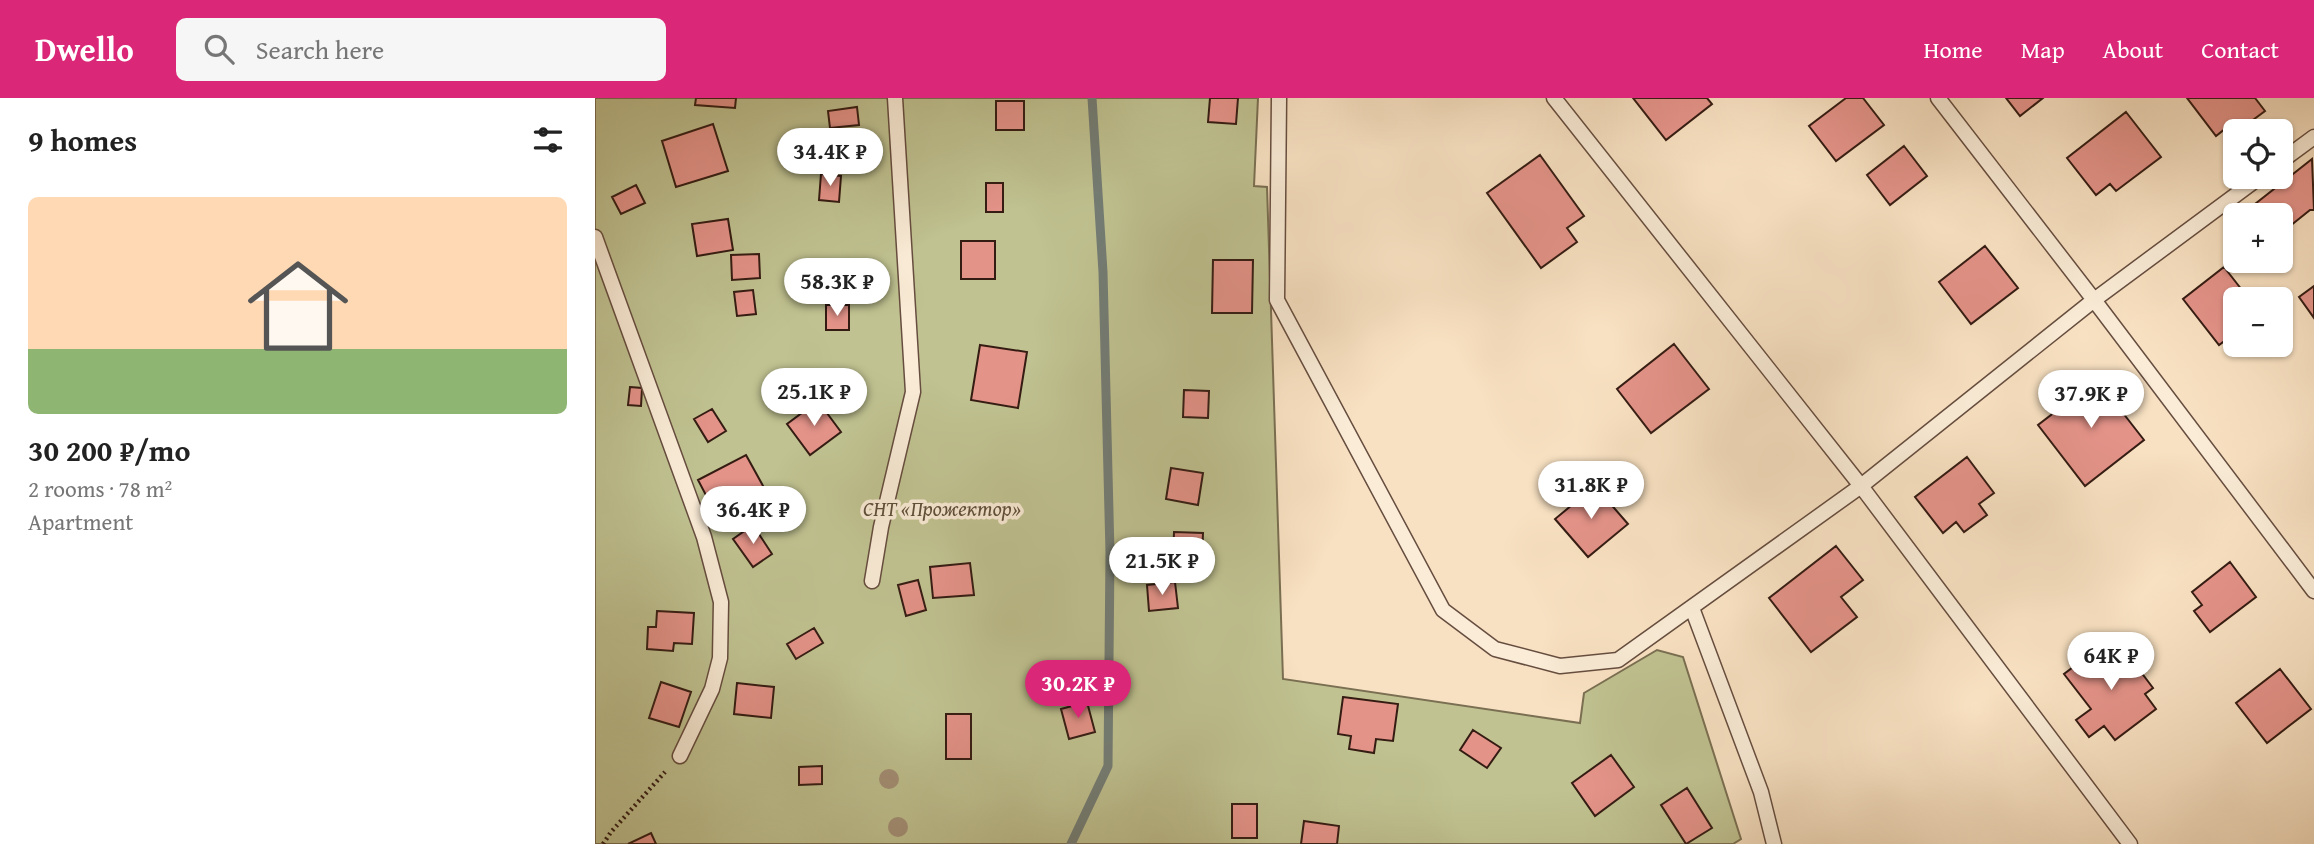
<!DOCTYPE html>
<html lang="en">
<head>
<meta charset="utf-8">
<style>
  body { margin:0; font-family:"Gentium Book Plus",serif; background:#f6f6f6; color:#222; height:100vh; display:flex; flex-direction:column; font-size:26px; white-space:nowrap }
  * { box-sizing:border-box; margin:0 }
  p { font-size:23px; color:#767676 }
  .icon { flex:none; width:38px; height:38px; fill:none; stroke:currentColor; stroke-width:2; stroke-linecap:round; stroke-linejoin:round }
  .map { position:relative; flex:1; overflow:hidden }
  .details { display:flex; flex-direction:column; background:#fff; width:595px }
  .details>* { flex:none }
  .controls { position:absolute; left:1628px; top:21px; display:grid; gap:14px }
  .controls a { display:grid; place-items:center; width:70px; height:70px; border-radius:10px; background:#fff; box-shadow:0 2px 5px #0004; font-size:35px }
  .price { position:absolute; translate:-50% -60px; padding:0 16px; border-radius:24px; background:#fff; color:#222; font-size:23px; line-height:46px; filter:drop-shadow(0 2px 4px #0008) }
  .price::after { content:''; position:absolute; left:50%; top:42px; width:21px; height:16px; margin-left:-10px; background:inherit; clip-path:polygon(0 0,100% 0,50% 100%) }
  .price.active { background:#db2777; color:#fff }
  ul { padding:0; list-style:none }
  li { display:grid; align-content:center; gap:14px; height:371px; padding:0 28px }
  li span { display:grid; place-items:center; height:217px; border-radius:10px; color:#555 }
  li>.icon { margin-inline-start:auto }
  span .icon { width:126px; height:126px; fill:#fffc; stroke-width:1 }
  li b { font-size:30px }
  h2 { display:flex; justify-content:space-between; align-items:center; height:84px; padding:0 28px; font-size:30px }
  header { display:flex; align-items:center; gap:42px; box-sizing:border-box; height:98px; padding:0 35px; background:#db2777; color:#fff }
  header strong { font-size:33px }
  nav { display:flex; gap:38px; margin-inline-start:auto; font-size:24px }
  .search { width:490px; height:63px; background:#f6f6f6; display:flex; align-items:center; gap:18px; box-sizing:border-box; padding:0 24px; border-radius:10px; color:#767676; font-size:26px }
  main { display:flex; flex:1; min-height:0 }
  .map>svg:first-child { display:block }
</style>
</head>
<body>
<header>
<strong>Dwello</strong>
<div class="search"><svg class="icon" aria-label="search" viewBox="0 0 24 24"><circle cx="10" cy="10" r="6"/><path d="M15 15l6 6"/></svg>Search here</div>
<nav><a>Home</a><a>Map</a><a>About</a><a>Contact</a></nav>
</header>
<main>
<section class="details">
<h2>9 homes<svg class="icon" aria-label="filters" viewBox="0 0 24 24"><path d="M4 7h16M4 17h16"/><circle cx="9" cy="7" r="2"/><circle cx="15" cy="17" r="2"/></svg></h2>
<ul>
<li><span style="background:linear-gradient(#ffd9b3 70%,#8fb573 0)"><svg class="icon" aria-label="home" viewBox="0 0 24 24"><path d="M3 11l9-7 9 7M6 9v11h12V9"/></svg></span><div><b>30 200 ₽/mo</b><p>2 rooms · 78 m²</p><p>Apartment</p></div></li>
</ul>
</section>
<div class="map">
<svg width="1719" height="746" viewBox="0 0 1719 746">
  <rect width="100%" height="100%" fill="#f8e1c2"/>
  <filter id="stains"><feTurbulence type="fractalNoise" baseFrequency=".00286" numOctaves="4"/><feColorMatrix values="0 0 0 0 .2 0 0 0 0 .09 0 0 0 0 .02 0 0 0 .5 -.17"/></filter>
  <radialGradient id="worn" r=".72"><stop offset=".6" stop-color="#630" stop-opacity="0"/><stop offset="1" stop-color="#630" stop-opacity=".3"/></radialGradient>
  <path fill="#c0c291" stroke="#7a6f52" stroke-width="2" d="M0 0H663L659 88 672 89 688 581 985 625 989 595 1062 552 1088 559 1146 741 1138 746H0Z"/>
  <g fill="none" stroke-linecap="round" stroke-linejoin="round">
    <path stroke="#737d75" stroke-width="9" d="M476 746 513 668 515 455 508 174 497 0"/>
  </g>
  <path fill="#e49389" stroke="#351c13" stroke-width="2" d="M101 0H141L140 10 100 7Z
    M615 0H643L641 26 613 24Z
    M1038 0H1112L1117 6 1071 42Z
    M1251 0H1268L1289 27 1241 63 1214 28Z
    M1411 0H1448L1425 18Z
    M1592 0H1660L1670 13 1643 33H1640L1635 27 1621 38Z
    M401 3H429V32H401Z
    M262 9 264 27 235 30 233 13Z
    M1531 14 1566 59 1521 93 1515 86 1501 97 1472 60Z
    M118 26 133 73 81 89 67 43Z
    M1309 48 1332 78 1295 107 1272 77Z
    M945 57 989 118 972 130 982 144 946 170 892 95Z
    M1717 61 1719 112H1715L1685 136V117H1646Z
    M226 76 246 78 244 104 224 102Z
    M391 85H408V114H391Z
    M41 87 50 105 26 116 17 99Z
    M133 121 138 152 102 158 97 126Z
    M366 143H400V181H366Z
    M1390 148 1423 190 1376 226 1344 184Z
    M164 156 165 180 137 182 136 157Z
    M618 162H658L657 215H617Z
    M1629 169 1654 201H1640V235L1624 247 1588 201Z
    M1719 188V220L1704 199Z
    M158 192 161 216 142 218 139 194Z
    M231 207H254V232H231Z
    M1079 246 1114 291 1056 335 1022 291Z
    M385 247 432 254 423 310 376 302Z
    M1496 274 1549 342 1490 388 1443 327 1478 300 1472 293Z
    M35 289 47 290 46 308 33 307Z
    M589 292 614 293 613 320 588 319Z
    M223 303 246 334 215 357 192 326Z
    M117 311 131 333 113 344 99 321Z
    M151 357 172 395 123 420 103 382Z
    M1372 359 1399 395 1384 406 1392 417 1369 434 1361 424 1348 435 1320 399Z
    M576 370 608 375 603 407 571 401Z
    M1000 388 1033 426 993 459 960 421Z
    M158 427 177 456 158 469 138 441Z
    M579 434 608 435 607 461 578 460Z
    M1241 448 1268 482 1246 499 1262 519 1216 554 1174 500Z
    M1635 464 1661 499 1615 534 1599 513 1607 507 1597 494Z
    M375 465 379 497 338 500 335 469Z
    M323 482 331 512 311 518 303 487Z
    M580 484 583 510 554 513 552 487Z
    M62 513 99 515 97 546 79 545 78 553 52 551 53 529H61Z
    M219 530 228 545 201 561 192 546Z
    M1510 545 1521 560 1530 553 1558 590 1550 596 1561 611 1520 642 1509 628 1494 639 1481 622 1496 611 1469 576Z
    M1685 571 1716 611 1672 645 1641 605Z
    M66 584 96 594 84 629 54 620Z
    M142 585 179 589 176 620 139 616Z
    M748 599 803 606 798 643 781 641 779 655 754 651 756 638 743 636Z
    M492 604 500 634 474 641 466 611Z
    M351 616H376V661H351Z
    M878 632 906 650 892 670 865 652Z
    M1016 657 1039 689 1000 718 977 685Z
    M227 668V686L204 687V669Z
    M1092 690 1117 730 1091 746 1066 707Z
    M637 706H662V740H637Z
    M709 723 744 728 742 746H706Z
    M56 735 61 746H33Z"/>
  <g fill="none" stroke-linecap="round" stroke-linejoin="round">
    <defs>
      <path id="lane" d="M684 0 682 202 848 512 900 551 965 568 1023 562 1266 388 1499 202 1719 493
        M959 0 1266 388 1535 746
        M1343 0 1499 202 1665 79
        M1685 64 1719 39
        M0 139 109 439 126 504 125 560 117 591 85 658
        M277 483 286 429 318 294 300 0
        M1097 510 1166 694 1179 746"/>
    </defs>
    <use href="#lane" stroke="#664d3f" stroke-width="17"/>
    <path stroke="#351c13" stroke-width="4.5" stroke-dasharray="2 3.5" stroke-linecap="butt" d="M8 746 16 734 70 674"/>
    <use href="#lane" stroke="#faecd7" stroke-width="14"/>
  </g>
  <g fill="#a49077">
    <circle cx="294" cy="681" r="10"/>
    <circle cx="303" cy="729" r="10"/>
  </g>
  <g text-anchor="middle" stroke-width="7" stroke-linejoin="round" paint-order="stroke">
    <g font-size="21" font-style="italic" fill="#5f4e39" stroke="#faecd7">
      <text x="347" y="418">СНТ «Прожектор»</text>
    </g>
  </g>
  <rect width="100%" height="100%" filter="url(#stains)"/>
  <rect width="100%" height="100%" fill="url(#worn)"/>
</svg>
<div class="controls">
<a><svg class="icon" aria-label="locate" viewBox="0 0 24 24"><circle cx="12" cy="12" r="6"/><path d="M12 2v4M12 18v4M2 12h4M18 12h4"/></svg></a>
<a>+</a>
<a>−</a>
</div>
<b class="price" style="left:235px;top:90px">34.4K ₽</b>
<b class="price" style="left:242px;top:220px">58.3K ₽</b>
<b class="price" style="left:219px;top:330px">25.1K ₽</b>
<b class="price" style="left:1496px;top:332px">37.9K ₽</b>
<b class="price" style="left:996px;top:423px">31.8K ₽</b>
<b class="price" style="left:158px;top:448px">36.4K ₽</b>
<b class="price" style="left:567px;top:499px">21.5K ₽</b>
<b class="price" style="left:1516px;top:594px">64K ₽</b>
<b class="price active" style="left:483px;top:622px">30.2K ₽</b>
</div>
</main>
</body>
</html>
